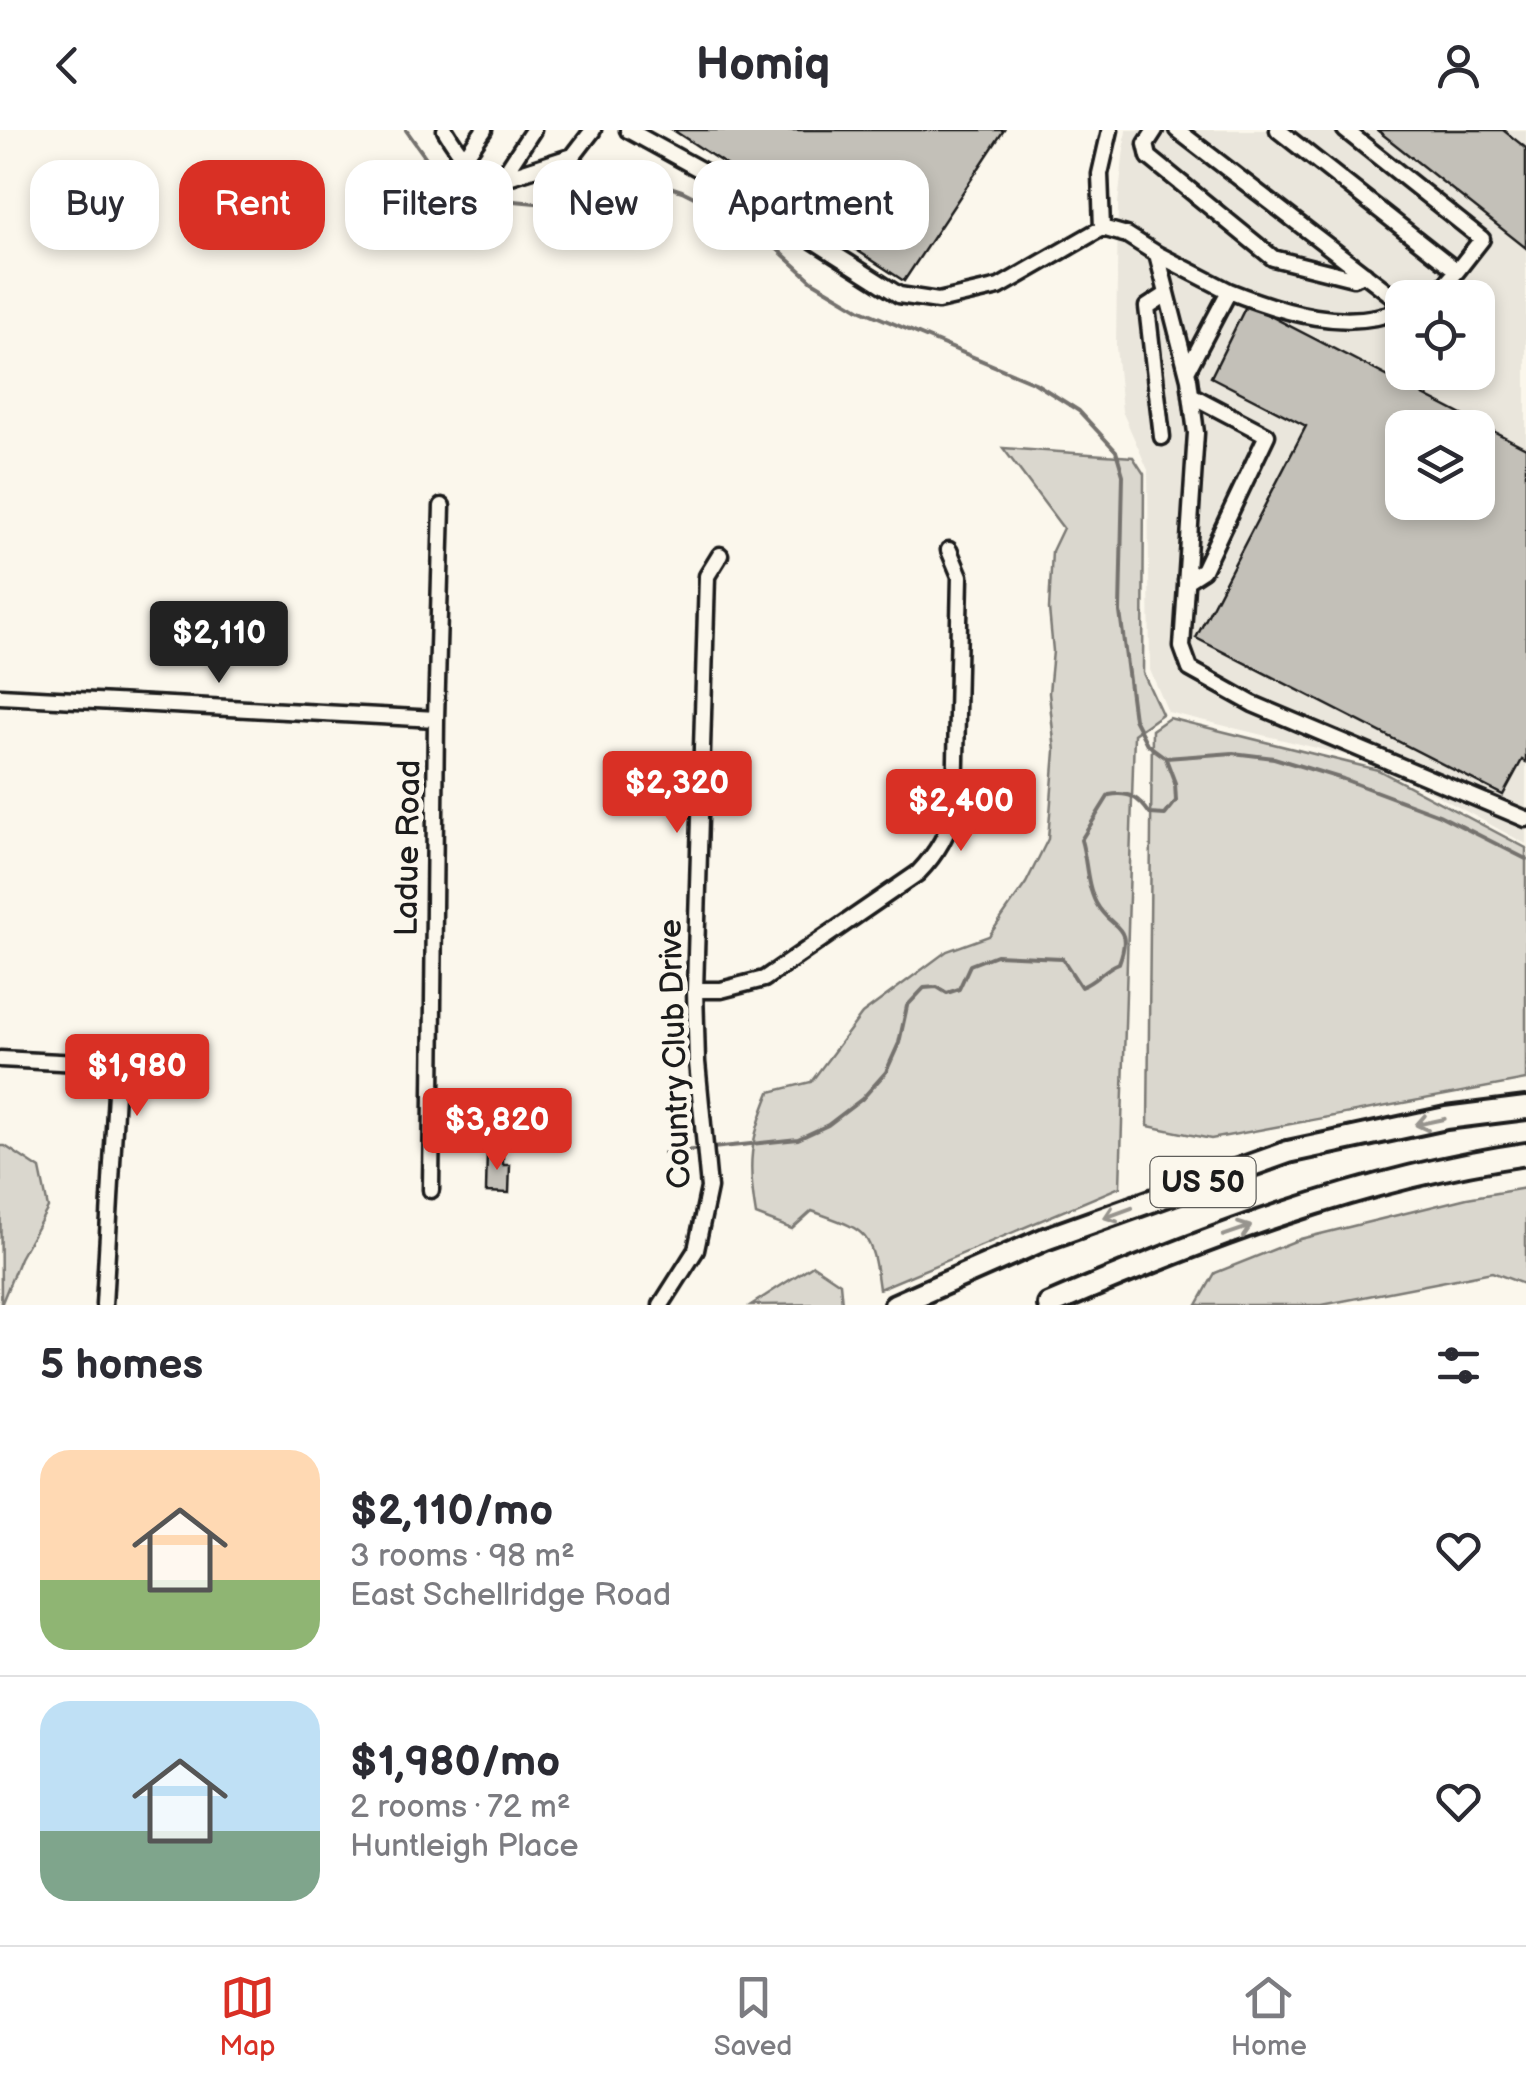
<!DOCTYPE html>
<html lang="en">
<head>
<meta charset="utf-8">
<style>
  body { margin:0; font-family:"Balsamiq Sans",sans-serif; background:#f7f7f7; color:#2b2b33; height:100vh; display:flex; flex-direction:column; font-size:38px; white-space:nowrap }
  * { box-sizing:border-box; margin:0 }
  p { font-size:32px; color:#7c7c81 }
  .icon { flex:none; width:55px; height:55px; fill:none; stroke:currentColor; stroke-width:2; stroke-linecap:round; stroke-linejoin:round }
  .map { position:relative; height:1175px; overflow:hidden }
  .sheet { display:flex; flex-direction:column; background:#fff; flex:1 }
  .sheet>* { flex:none }
  .top-card { position:absolute; left:30px; top:30px; width:1000px; height:90px; display:flex; gap:20px }
  .tools { position:absolute; left:1385px; top:150px; display:grid; gap:20px }
  .tools a { display:grid; place-items:center; width:110px; height:110px; border-radius:20px; background:#fff; box-shadow:0 5px 15px #0003; font-size:50px }
  .price { position:absolute; translate:-50% -85px; padding:0 22px; border-radius:10px; background:#d93025; color:#fff; font-size:32px; line-height:65px; filter:drop-shadow(0 2px 5px #0008) }
  .price::after { content:''; position:absolute; left:50%; top:60px; width:30px; height:22px; margin-left:-15px; background:inherit; clip-path:polygon(0 0,100% 0,50% 100%) }
  .price.on { background:#222; color:#fff }
  ul { padding:0; list-style:none }
  li { display:flex; align-items:center; gap:30px; height:250px; padding:0 40px }
  li+li { border-top:2px solid #e1e1e2 }
  li span { display:grid; place-items:center; flex:none; width:280px; height:200px; border-radius:30px; color:#555 }
  li>.icon { margin-inline-start:auto }
  span .icon { width:120px; height:120px; fill:#fffc; stroke-width:1 }
  li b { font-size:42px }
  h2 { display:flex; justify-content:space-between; align-items:center; height:120px; padding:0 40px; font-size:42px }
  .pill { padding:0 35px; border-radius:30px; background:#fff; box-shadow:0 5px 15px #0003; font-size:35px; line-height:90px }
  .pill.on { background:#d93025; color:#fff }
  header { display:flex; justify-content:space-between; align-items:center; height:130px; padding:0 40px; background:#fff; font-size:45px; font-weight:700 }
  .tab-bar { display:flex; justify-content:space-around; align-items:center; height:140px; border-top:2px solid #e1e1e2; background:#fff; font-size:28px; color:#7c7c81 }
  .tab-bar a { display:grid; justify-items:center; gap:5px }
  .tab-bar .on { color:#d93025 }
  .map>svg:first-child { display:block }
</style>
</head>
<body>
<header><svg class="icon" aria-label="back" viewBox="0 0 24 24"><path d="M15 5l-7 7 7 7"/></svg>Homiq<svg class="icon" aria-label="person" viewBox="0 0 24 24"><circle cx="12" cy="8" r="4"/><path d="M4 21q1-7 8-7t8 7"/></svg></header>
<div class="map">
<svg width="1526" height="1175" viewBox="0 0 1526 1175">
  <rect width="100%" height="100%" fill="#fbf7ec"/>
  <filter id="ink" filterUnits="userSpaceOnUse"><feTurbulence type="fractalNoise" baseFrequency=".01" numOctaves="2"/><feDisplacementMap in="SourceGraphic" scale="20" xChannelSelector="R" yChannelSelector="G"/><feConvolveMatrix kernelMatrix="1 2 1 2 8 2 1 2 1" color-interpolation-filters="sRGB"/></filter>
  <g filter="url(#ink)">
    <path fill="#eae6dc" fill-rule="evenodd" d="M1126 0H1526V714L1378 633 1168 582 1150 540 1148 340 1122 281 1116 217 1118 74ZM1402 168H1478V242H1402ZM1402 298H1478V372H1402Z"/>
    <path fill="#dad7ce" stroke="#7b7a75" stroke-width="2.5" d="M1003 318 1133 327 1144 344 1143 543 1162 584 1134 604 1120 1057 879 1159C871 1099 867 1101 812 1081L792 1099 756 1085C747 1033 750 1011 770 962L811 952 862 884 947 821 989 806 1026 753 1048 709 1055 621 1049 563 1053 521 1049 479 1052 421 1063 398Z
      M1169 588 1378 640 1526 718V950L1211 1009 1148 996 1152 600Z
      M0 1016H5L40 1039 48 1078 20 1128 1 1175Z
      M1526 1058V1155L1492 1142 1322 1175H1197L1215 1143 1300 1109 1467 1068Z
      M813 1135 840 1153 842 1174 751 1175Z"/>
    <g fill="none" stroke-linecap="round" stroke-linejoin="round">
      <path stroke="#74726e" stroke-width="4" d="M406 0 456 70 476 79 504 70 546 74 595 45 627 43 682 61 752 96 812 151 859 179 1035 253 1079 281 1116 321 1123 345 1120 482 1134 589 1147 614 1166 628 1233 623 1274 628 1343 649 1439 685 1526 729
        M664 1023 798 1009 828 995 862 969 886 942 899 913 907 876 924 858 937 857 947 863 959 859 970 835 996 825 1062 828 1081 857C1097 851 1103 839 1119 833 1134 793 1111 801 1096 773 1086 754 1087 730 1081 710L1109 665C1129 661 1139 668 1150 684L1165 685 1176 671 1175 653 1166 629"/>
    </g>
    <path fill="#c3c0b8" stroke="#1c1c1c" stroke-width="2.5" fill-rule="evenodd" d="M673 0H1004L904 151Z
      M1377 0H1503L1526 18V118Z
      M1247 174 1526 318V632L1522 630 1503 665 1196 508 1306 296 1211 247ZM1402 298H1478V372H1402Z
      M487 1020 503 1021V1035H510L509 1063 486 1062Z"/>
    <g fill="none" stroke-linecap="round" stroke-linejoin="round">
      <defs>
        <path id="minor" d="M445 0C460 25 471 41 501 49L533 0
          M628 0 710 45 899 165 938 171 999 157 1102 98 1127 105 1157 124 1189 249 1196 303 1182 517 1190 539 1253 574 1526 689
          M1155 0 1146 14 1149 27 1273 128 1353 148 1365 144
          M1177 0 1402 173
          M1278 0 1457 141 1437 164 1428 168
          M1345 0 1482 109 1457 141
          M463 30 484 0
          M502 49 573 26 593 0
          M1102 98 1100 44 1110 0
          M1157 124 1229 161 1187 241
          M1229 161C1282 182 1348 203 1402 179
          M1162 307 1147 177 1167 164
          M1186 451 1203 440 1267 305 1191 265
          M0 566 436 589
          M695 860H721L764 849 918 743C938 722 948 704 955 676L960 446 949 420
          M0 929 79 933 99 940 116 963 104 1175
          M431 1060 436 589 442 376
          M661 1175 696 1120 709 1058 697 932 695 860 707 446 720 425"/>
        <path id="highway" d="M895 1175 1045 1109 1288 1022 1446 988 1526 978
          M1049 1175C1199 1110 1364 1047 1526 1024"/>
      </defs>
      <use href="#minor" stroke="#1c1c1c" stroke-width="21"/>
      <use href="#highway" stroke="#1c1c1c" stroke-width="28"/>
      <use href="#minor" stroke="#fbf7ec" stroke-width="14"/>
      <use href="#highway" stroke="#fbf7ec" stroke-width="20"/>
    </g>
    <defs><path id="oneway-shaft" d="M-6 0H5M1.5-3L5.5 0L1.5 3" fill="none" stroke-width="1.6" stroke-linecap="round" stroke-linejoin="round" transform="scale(2.5)"/></defs>
    <g stroke="#97948e">
      <use href="#oneway-shaft" transform="translate(1430 992) rotate(168)"/>
      <use href="#oneway-shaft" transform="translate(1118 1083) rotate(160)"/>
      <use href="#oneway-shaft" transform="translate(1237 1101) rotate(-19)"/>
    </g>
  </g>
  <g text-anchor="middle" stroke-width="10" stroke-linejoin="round" paint-order="stroke">
    <rect fill="#fbf7ec" stroke="#5f5e5a" stroke-width="2.5" x="1150.5" y="1027" width="105" height="50" rx="8"/>
    <g font-size="30" font-weight="bold" fill="#1c1c1c">
      <text x="1203" y="1062">US 50</text>
    </g>
    <g font-size="32" fill="#1c1c1c" stroke="#fbf7ec">
      <text transform="translate(407 718) rotate(-89)" y="11">Ladue Road</text>
      <text transform="translate(674 924) rotate(-92)" y="11">Country Club Drive</text>
    </g>
  </g>
</svg>
<div class="tools">
<a><svg class="icon" aria-label="locate" viewBox="0 0 24 24"><circle cx="12" cy="12" r="6"/><path d="M12 2v4M12 18v4M2 12h4M18 12h4"/></svg></a>
<a><svg class="icon" aria-label="layers" viewBox="0 0 24 24"><path d="M12 4l9 5-9 5-9-5zM3 14l9 5 9-5"/></svg></a>
</div>
<b class="price on" style="left:219px;top:556px">$2,110</b>
<b class="price" style="left:677px;top:706px">$2,320</b>
<b class="price" style="left:961px;top:724px">$2,400</b>
<b class="price" style="left:137px;top:989px">$1,980</b>
<b class="price" style="left:497px;top:1043px">$3,820</b>
<div class="top-card">
<a class="pill">Buy</a>
<a class="pill on">Rent</a>
<a class="pill">Filters</a>
<a class="pill">New</a>
<a class="pill">Apartment</a>
</div>
</div>
<section class="sheet">
<h2>5 homes<svg class="icon" aria-label="filters" viewBox="0 0 24 24"><path d="M4 7h16M4 17h16"/><circle cx="9" cy="7" r="2"/><circle cx="15" cy="17" r="2"/></svg></h2>
<ul>
<li><span style="background:linear-gradient(#ffd9b3 65%,#8fb573 0)"><svg class="icon" aria-label="home" viewBox="0 0 24 24"><path d="M3 11l9-7 9 7M6 9v11h12V9"/></svg></span><div><b>$2,110/mo</b><p>3 rooms · 98 m²</p><p>East Schellridge Road</p></div><svg class="icon" aria-label="heart" viewBox="0 0 24 24"><path d="M12 20l-8-8c-3-5 5-10 8-4 3-6 11-1 8 4z"/></svg></li>
<li><span style="background:linear-gradient(#bfe0f5 65%,#7fa58c 0)"><svg class="icon" aria-label="home" viewBox="0 0 24 24"><path d="M3 11l9-7 9 7M6 9v11h12V9"/></svg></span><div><b>$1,980/mo</b><p>2 rooms · 72 m²</p><p>Huntleigh Place</p></div><svg class="icon" aria-label="heart" viewBox="0 0 24 24"><path d="M12 20l-8-8c-3-5 5-10 8-4 3-6 11-1 8 4z"/></svg></li>
</ul>
</section>
<nav class="tab-bar">
<a class="on"><svg class="icon" aria-label="map" viewBox="0 0 24 24"><path d="M3 6l6-2 6 2 6-2v14l-6 2-6-2-6 2zM9 4v14M15 6v14"/></svg>Map</a>
<a><svg class="icon" aria-label="saved" viewBox="0 0 24 24"><path d="M7 4h10v16l-5-4-5 4z"/></svg>Saved</a>
<a><svg class="icon" aria-label="home" viewBox="0 0 24 24"><path d="M3 11l9-7 9 7M6 9v11h12V9"/></svg>Home</a>
</nav>
</body>
</html>
